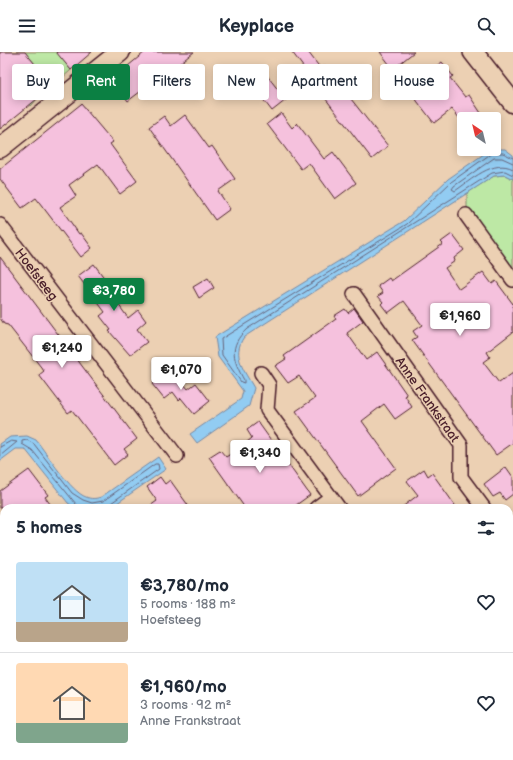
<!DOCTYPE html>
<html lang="en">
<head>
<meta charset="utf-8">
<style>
  body { margin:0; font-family:"Balsamiq Sans",sans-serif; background:#f2f2f3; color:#1f2937; height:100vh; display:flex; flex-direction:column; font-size:15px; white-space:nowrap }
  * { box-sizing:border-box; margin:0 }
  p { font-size:13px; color:#747a83 }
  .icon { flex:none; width:22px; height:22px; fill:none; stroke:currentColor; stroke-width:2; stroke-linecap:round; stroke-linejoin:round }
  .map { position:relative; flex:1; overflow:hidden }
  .side { position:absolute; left:0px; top:452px; width:513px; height:256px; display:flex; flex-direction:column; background:#fff; border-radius:12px 12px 0 0; box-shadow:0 2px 10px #0003 }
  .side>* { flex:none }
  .banner { position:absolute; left:12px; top:12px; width:489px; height:36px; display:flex; gap:8px }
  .needle { width:26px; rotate:325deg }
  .fabs { position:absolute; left:457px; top:60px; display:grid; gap:8px }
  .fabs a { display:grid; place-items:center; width:44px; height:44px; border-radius:4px; background:#fff; box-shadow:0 2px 10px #0003; font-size:20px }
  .price { position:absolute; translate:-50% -34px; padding:0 9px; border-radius:4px; background:#fff; color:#222; font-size:13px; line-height:26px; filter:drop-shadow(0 1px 2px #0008) }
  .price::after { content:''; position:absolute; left:50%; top:24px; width:12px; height:9px; margin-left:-6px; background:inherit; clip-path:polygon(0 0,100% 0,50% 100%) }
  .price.current { background:#0b8043; color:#fff }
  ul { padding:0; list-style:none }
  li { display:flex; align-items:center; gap:12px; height:100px; padding:0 16px }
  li+li { border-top:1px solid #e0e1e3 }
  li span { display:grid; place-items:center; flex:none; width:112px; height:80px; border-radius:4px; color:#555 }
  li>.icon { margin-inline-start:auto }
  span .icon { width:48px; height:48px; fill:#fffc; stroke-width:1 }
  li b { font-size:17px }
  h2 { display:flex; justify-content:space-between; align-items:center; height:48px; padding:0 16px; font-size:17px }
  .pill { padding:0 14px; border-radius:4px; background:#fff; box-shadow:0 2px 10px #0003; font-size:14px; line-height:36px }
  .pill.current { background:#0b8043; color:#fff }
  header { display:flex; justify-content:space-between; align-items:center; height:52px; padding:0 16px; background:#fff; font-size:18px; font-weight:600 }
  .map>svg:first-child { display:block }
</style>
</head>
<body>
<header><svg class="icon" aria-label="menu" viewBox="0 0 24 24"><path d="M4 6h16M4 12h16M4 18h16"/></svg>Keyplace<svg class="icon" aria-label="search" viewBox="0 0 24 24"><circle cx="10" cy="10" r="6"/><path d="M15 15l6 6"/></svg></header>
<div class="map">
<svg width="513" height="708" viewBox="0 0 513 708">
  <rect width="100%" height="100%" fill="#ecd0b3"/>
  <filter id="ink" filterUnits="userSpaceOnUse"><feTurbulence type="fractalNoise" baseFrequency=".025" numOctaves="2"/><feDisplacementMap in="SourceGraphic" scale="8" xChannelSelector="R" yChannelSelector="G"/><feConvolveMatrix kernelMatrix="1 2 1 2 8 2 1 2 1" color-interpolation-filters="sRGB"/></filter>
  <g filter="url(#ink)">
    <path fill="#efccc0" d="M509 603 513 608V708H435L432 704H509Z"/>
    <path fill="#bde8a5" stroke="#848468" d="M0 0H57L71 18 53 34 25 0 10 14 38 46 31 54 5 19Z
      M505 123 513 127V217L467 156V141L494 124Z
      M0 680 4 685V704H18L21 708H0Z"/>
    <path fill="#92ccf2" stroke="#7587a2" d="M491 97H505L513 103V127L505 123 494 124 244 285C231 303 245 320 254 336L249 354 197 391 190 382 241 347 243 339 218 305 215 285 404 169 448 127Z
      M27 384 36 388C47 402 71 440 86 445 91 447 95 447 101 445L158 405 166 417 110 456H75L68 451 25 397H16L0 409V392L10 385Z"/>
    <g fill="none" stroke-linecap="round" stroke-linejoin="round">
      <path stroke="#67647b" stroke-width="1" d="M513 106 503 101H492L451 130 407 172 221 287 222 303 241 330 244 331V328C233 308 228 294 247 277L492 121 505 119 513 123
        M513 111 502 106H494L454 134 452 137 455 139C470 129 494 106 513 117
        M0 395 11 389 17 390 0 404
        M77 456 76 452 32 398 22 392V389L27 388 34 392 72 441 83 448 92 451 103 449 155 412H158L159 417 111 451 109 456"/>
    </g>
    <path fill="#f5c1dd" stroke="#4a1f2b" d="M0 0H25L53 34 0 77Z
      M56 0H92L71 18Z
      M145 0H194L180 11 188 21 173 32 169 27 154 39 149 33 128 49 116 33 121 28 117 23Z
      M292 0H308L321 17 325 14 388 94 372 107 315 33 316 32Z
      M380 0H414L393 17Z
      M442 10 453 24 450 26 465 45 469 43 485 67H460L452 57 434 71 414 45 411 47 398 30 409 21 416 29Z
      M262 17 286 48 272 59 248 28Z
      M81 52 113 90 110 92 137 129 120 142 98 112 69 133 76 144 60 155 79 182 81 181 92 196 81 205 36 146 22 156 0 127V117Z
      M281 61 292 76 297 71 324 107 333 100 356 131 335 147 309 111 301 117 267 72Z
      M185 63 209 96 212 94 235 127 218 139 230 157 215 168 149 75 164 64 171 74Z
      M452 182 464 198 454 206 455 209 445 216 459 237 483 220 492 232 496 229 513 252V280L487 300 490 305 483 310 499 331 513 321V391L496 403 412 288 417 285 413 279 422 273 404 249 388 261 381 252 383 250 378 244 383 241 378 234 389 226 391 229 443 192 441 190Z
      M0 205 137 387 124 397 128 402 114 413 72 358 68 361 39 323 44 319 8 273 4 272 0 266Z
      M94 212 116 242 113 245 128 266 138 258 146 269 137 277 147 290 130 303 109 279 111 278 100 264 105 260 78 224Z
      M208 226 214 236 199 246 193 235Z
      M354 256 363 269 347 281 366 308 377 300 407 343 405 344 412 355 395 367 384 352 362 369 396 416 358 444 296 359 315 346 299 324 288 331 275 314 286 307 284 304 336 267 334 264 345 257 348 261Z
      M172 317 188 337 196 331 210 349 194 362 181 346 179 348 173 340 164 347 152 332Z
      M258 370 310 443 292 456H245L209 405 220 398 226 405 241 395 252 386 247 378Z
      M506 415 513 425V442L505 448 500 441 493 445 484 432Z
      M424 417 428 424 432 421 457 456H401L418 443 407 429Z
      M29 418 48 443 45 445 53 456H0V439Z
      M160 425 165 432 170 428 190 456H147L157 449 147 435Z"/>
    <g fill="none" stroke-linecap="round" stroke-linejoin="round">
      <defs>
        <path id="street" d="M466 163 513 228
          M0 173 177 404
          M354 242 461 393V425L484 456
          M261 321 269 333 267 358 339 456
          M316 456 331 445
          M509 481 513 483
          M509 499 513 493
          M0 522 4 520
          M77 704 80 708
          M286 704 289 708
          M151 708 156 704"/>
        <path id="secondary" d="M473 0 513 51
          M0 96 120 0"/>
      </defs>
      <use href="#street" stroke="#4a1f2b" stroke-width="16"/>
      <use href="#secondary" stroke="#4a1f2b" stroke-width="22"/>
      <use href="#street" stroke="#ecd0b3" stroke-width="13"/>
      <use href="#secondary" stroke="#ecd0b3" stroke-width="19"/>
    </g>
  </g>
  <g text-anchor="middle" stroke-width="3" stroke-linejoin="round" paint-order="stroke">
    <g font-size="13" fill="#4a1f2b" stroke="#ecd0b3">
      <text transform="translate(37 222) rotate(53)" y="5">Hoefsteeg</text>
      <text transform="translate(428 347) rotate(55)" y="5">Anne Frankstraat</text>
    </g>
  </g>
</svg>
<div class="fabs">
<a><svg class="needle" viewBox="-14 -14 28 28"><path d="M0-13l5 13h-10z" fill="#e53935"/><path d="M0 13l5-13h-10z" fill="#747a83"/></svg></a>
</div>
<b class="price current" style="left:114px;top:260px">€3,780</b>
<b class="price" style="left:460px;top:285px">€1,960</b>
<b class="price" style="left:62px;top:317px">€1,240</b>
<b class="price" style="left:181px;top:339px">€1,070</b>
<b class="price" style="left:260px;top:422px">€1,340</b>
<div class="banner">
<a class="pill">Buy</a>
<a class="pill current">Rent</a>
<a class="pill">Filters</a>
<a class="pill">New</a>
<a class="pill">Apartment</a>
<a class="pill">House</a>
</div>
<section class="side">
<h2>5 homes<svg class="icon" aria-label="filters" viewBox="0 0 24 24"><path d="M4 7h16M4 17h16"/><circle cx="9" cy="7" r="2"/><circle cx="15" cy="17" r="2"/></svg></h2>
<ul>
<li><span style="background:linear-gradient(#bfe0f5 75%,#b9a48a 0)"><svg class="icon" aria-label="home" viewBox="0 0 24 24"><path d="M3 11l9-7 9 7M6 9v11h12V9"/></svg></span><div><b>€3,780/mo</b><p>5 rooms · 188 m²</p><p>Hoefsteeg</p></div><svg class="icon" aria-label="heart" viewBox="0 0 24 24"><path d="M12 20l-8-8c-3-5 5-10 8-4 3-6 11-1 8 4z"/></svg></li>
<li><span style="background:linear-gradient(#ffd9b3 75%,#7fa58c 0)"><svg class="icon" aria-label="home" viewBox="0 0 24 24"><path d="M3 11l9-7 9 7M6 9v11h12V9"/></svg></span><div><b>€1,960/mo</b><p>3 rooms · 92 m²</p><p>Anne Frankstraat</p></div><svg class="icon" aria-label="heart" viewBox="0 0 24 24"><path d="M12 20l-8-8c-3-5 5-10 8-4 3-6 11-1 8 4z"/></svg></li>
</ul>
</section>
</div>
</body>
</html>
